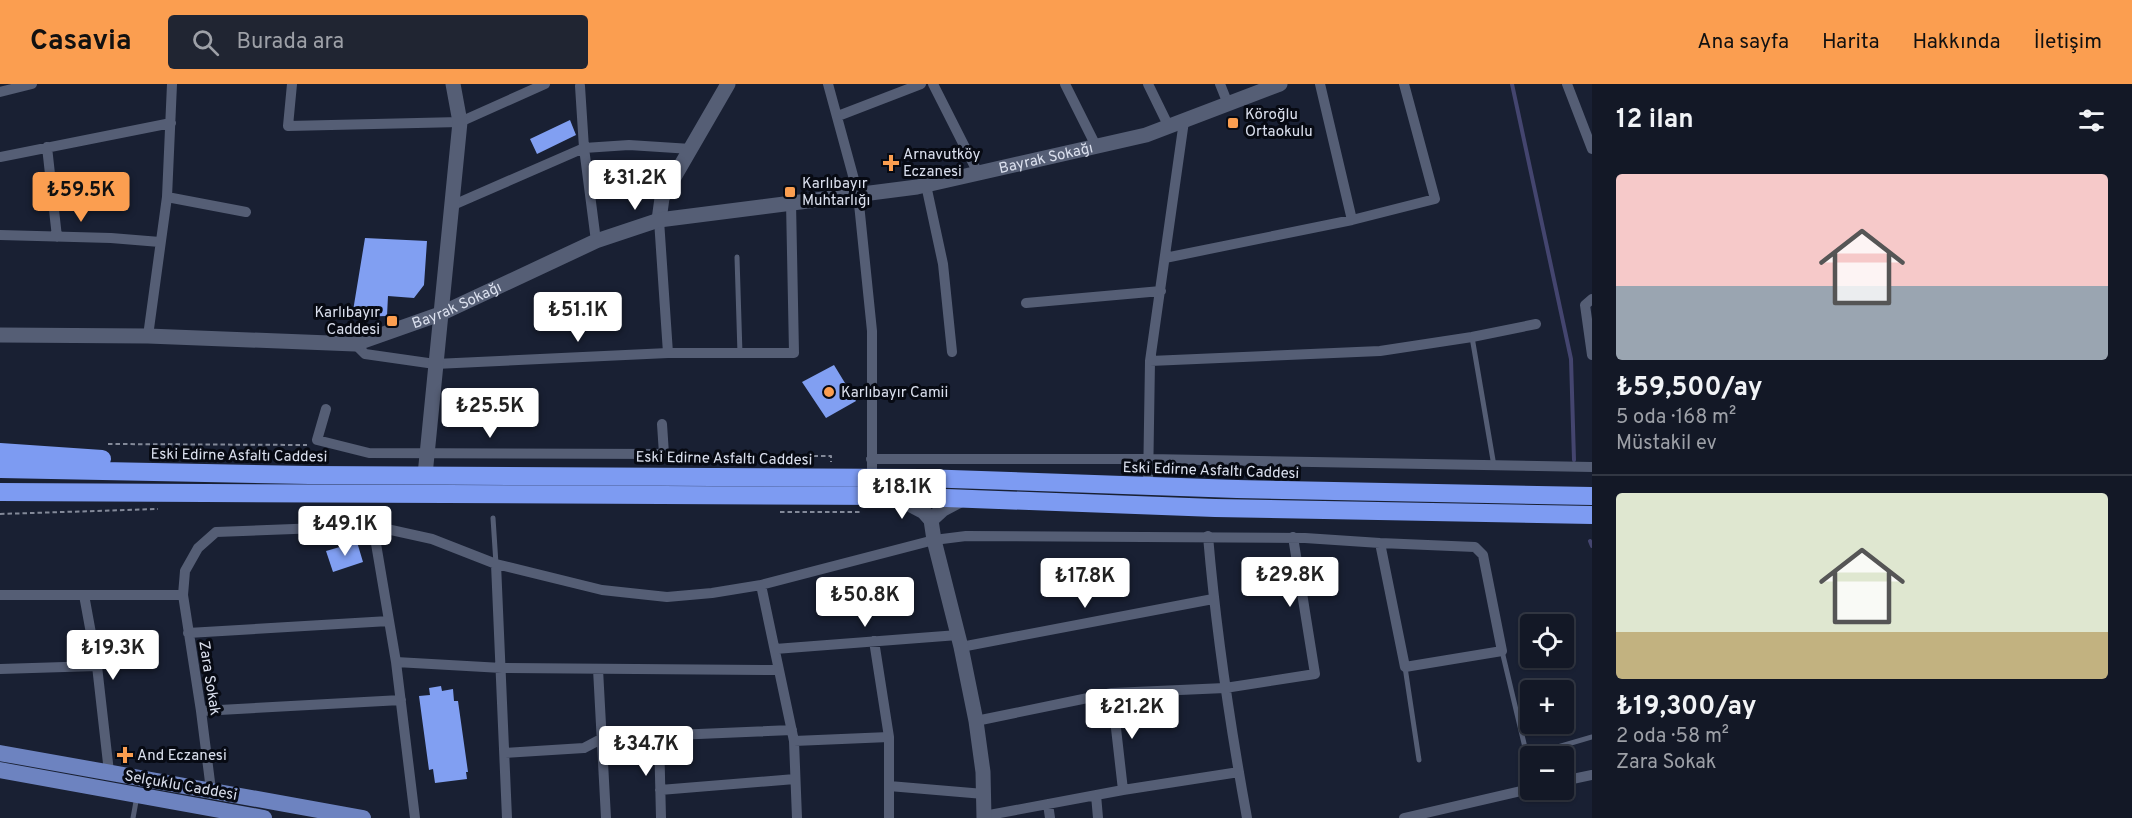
<!DOCTYPE html>
<html lang="tr">
<head>
<meta charset="utf-8">
<style>
  body { margin:0; font-family:Overpass,sans-serif; background:#202532; color:#f1f3f6; height:100vh; display:flex; flex-direction:column; font-size:22px; white-space:nowrap }
  * { box-sizing:border-box; margin:0 }
  p { font-size:20px; color:#9da0a7 }
  .icon { flex:none; width:33px; height:33px; fill:none; stroke:currentColor; stroke-width:2; stroke-linecap:round; stroke-linejoin:round }
  .map { position:relative; flex:1; overflow:hidden }
  .side { display:flex; flex-direction:column; background:#131826; width:540px }
  .side>* { flex:none }
  .buttons { position:absolute; left:1520px; top:530px; display:grid; gap:12px }
  .buttons a { display:grid; place-items:center; width:54px; height:54px; border-radius:6px; background:#131826; box-shadow:0 2px 4px #0004,0 0 0 2px #323743; font-size:30px }
  .price { position:absolute; translate:-50% -51px; padding:0 14px; border-radius:6px; background:#fff; color:#222; font-size:20px; line-height:39px; filter:drop-shadow(0 2px 3px #0008) }
  .price::after { content:''; position:absolute; left:50%; top:36px; width:18px; height:14px; margin-left:-9px; background:inherit; clip-path:polygon(0 0,100% 0,50% 100%) }
  .price.on { background:#fb9e50; color:#111 }
  ul { padding:0; list-style:none }
  li { display:grid; align-content:center; gap:12px; height:318px; padding:0 24px }
  li+li { border-top:2px solid #323743 }
  li span { display:grid; place-items:center; height:186px; border-radius:6px; color:#555 }
  li>.icon { margin-inline-start:auto }
  span .icon { width:108px; height:108px; fill:#fffc; stroke-width:1 }
  li b { font-size:26px }
  h2 { display:flex; justify-content:space-between; align-items:center; height:72px; padding:0 24px; font-size:26px }
  header { display:flex; align-items:center; gap:36px; box-sizing:border-box; height:84px; padding:0 30px; background:#fb9e50; color:#111 }
  header strong { font-size:28px }
  nav { display:flex; gap:33px; margin-inline-start:auto; font-size:21px }
  .search { width:420px; height:54px; background:#202532; display:flex; align-items:center; gap:15px; box-sizing:border-box; padding:0 21px; border-radius:6px; color:#9da0a7; font-size:22px }
  main { display:flex; flex:1; min-height:0 }
  .map>svg:first-child { display:block }
</style>
</head>
<body>
<header>
<strong>Casavia</strong>
<div class="search"><svg class="icon" aria-label="search" viewBox="0 0 24 24"><circle cx="10" cy="10" r="6"/><path d="M15 15l6 6"/></svg>Burada ara</div>
<nav><a>Ana sayfa</a><a>Harita</a><a>Hakkında</a><a>İletişim</a></nav>
</header>
<main>
<div class="map">
<svg width="1592" height="734" viewBox="0 0 1592 734">
  <rect width="100%" height="100%" fill="#192033"/>
  <g fill="none" stroke-linecap="round" stroke-linejoin="round">
    <path stroke="#44456f" stroke-width="4" d="M1512 0 1571 275 1574 376
      M1590 457 1592 462"/>
  </g>
  <path fill="#819ff2" d="M570 36 576 51 537 70 530 55Z
    M365 154 427 157 424 201 414 214 388 212 387 232 352 233Z
    M834 281 856 317 826 334 802 298Z
    M357 458 363 478 333 488 326 467Z
    M441 602 442 607 453 605 454 617H458L468 688H466L467 695 435 699 433 685 429 686 419 612 430 611 429 604Z"/>
  <g fill="none" stroke-linecap="round" stroke-linejoin="round">
    <path stroke="#838999" stroke-width="2" stroke-dasharray="4.5 3" stroke-linecap="butt" d="M108 360 307 361
      M675 373 736 374 753 378
      M799 380V372H831V378
      M780 428H861
      M0 430 158 425"/>
    <path stroke="#555e75" stroke-width="5" d="M737 173 740 270
      M1472 253 1494 382
      M493 434 496 480
      M1502 567 1527 672 1592 653
      M1405 583 1419 676
      M133 734 137 712"/>
    <path stroke="#555e75" stroke-width="10" d="M292 0 288 42 460 38 545 0
      M828 0 858 110 872 247V393
      M933 0 978 89
      M1065 0 1096 62
      M1148 0 1169 43
      M1220 0 1228 20
      M1320 0 1352 136
      M1567 0 1592 65
      M580 2 584 64 596 157
      M0 8 32 0
      M838 32 921 0
      M47 63 57 153
      M0 73 171 39
      M926 101 943 180 952 268
      M167 113 246 128
      M451 122 584 64 629 61 691 65
      M659 136 668 269
      M0 151 111 154 160 158
      M1165 174 1352 136 1435 115 1404 0
      M1592 215 1585 221 1592 271
      M1026 219 1161 207
      M148 252 167 113 172 0
      M355 260 365 270 435 280 668 269H794L791 118
      M1150 277 1380 267 1472 253 1536 240
      M326 325 317 356 369 369 664 370 662 340
      M871 375H1149L1592 383
      M1148 402 1150 277 1184 37
      M373 442 396 578 415 734
      M1208 452C1216 547 1230 641 1247 734
      M496 480 507 734
      M761 501 794 657 797 734
      M0 511H183
      M84 511 97 582 109 688
      M188 549 389 537
      M874 557 889 653V734
      M961 563 1213 515
      M775 565 958 551
      M396 578 502 584 778 586
      M0 585 97 582
      M598 585 606 734
      M1112 609 1123 706
      M201 627 401 616
      M976 637 1112 609 1225 604 1315 590 1293 453
      M659 651 661 734
      M794 657 889 653
      M505 669 584 664 603 654 792 646
      M1563 697 1592 691
      M889 702 984 710
      M211 706 201 627 183 511 185 487 198 464 216 448 373 442 432 455 496 480 602 506 667 513 712 509 761 501 934 456 966 452 1305 454 1380 459 1475 463 1483 471 1502 567 1405 583 1380 459
      M660 706 795 695
      M1096 711 1098 734
      M1048 720 1050 734
      M984 732 1123 706 1239 688
      M1404 734 1530 705"/>
    <g stroke="#555e75" stroke-width="15">
      <path d="M659 136 662 114 728 0"/>
      <path id="s1" d="M0 251 148 252 355 260 440 230 596 157 659 136 917 103 1146 51 1280 0"/>
      <path d="M425 391 460 38 453 0"/>
      <path d="M894 412 924 428 931 436 934 456 961 563 976 637 983 688 984 734"/>
      <path d="M931 436 943 425 962 415"/>
    </g>
    <path stroke="#6d83c0" stroke-width="16" d="M0 669 363 734
      M0 686 264 734"/>
    <path stroke="#7d9bf2" stroke-width="18" d="M0 368 102 375
      M0 385 309 391 922 394 1237 405 1592 412
      M0 408 894 412 1215 424 1592 431"/>
  </g>
  <g fill="#fb9e50" stroke="#070a13" stroke-width="2">
    <rect x="1227" y="33" width="12" height="12" rx="3"/>
    <path d="M888 70h6v6h6v6h-6v6h-6v-6h-6v-6h6z"/>
    <rect x="784" y="102" width="12" height="12" rx="3"/>
    <rect x="386" y="231" width="12" height="12" rx="3"/>
    <circle cx="829" cy="308" r="6"/>
    <path d="M122 662h6v6h6v6h-6v6h-6v-6h-6v-6h6z"/>
  </g>
  <g text-anchor="middle" stroke-width="6" stroke-linejoin="round" paint-order="stroke">
    <g font-size="15" fill="#dbe0ee" stroke="#070a13" text-anchor="start">
      <text x="1245" y="35">Köroğlu<tspan x="1245" dy="17">Ortaokulu</tspan></text>
      <text x="903" y="75">Arnavutköy<tspan x="903" dy="17">Eczanesi</tspan></text>
      <text x="802" y="104">Karlıbayır<tspan x="802" dy="17">Muhtarlığı</tspan></text>
      <text x="380" y="233" text-anchor="end">Karlıbayır<tspan x="380" dy="17">Caddesi</tspan></text>
      <text x="841" y="313">Karlıbayır Camii</text>
      <text x="137" y="676">And Eczanesi</text>
    </g>
    <g font-size="15" fill="#dbe0ee" stroke="#070a13">
      <text dy="5" stroke="none"><textPath href="#s1" startOffset="1076">Bayrak Sokağı</textPath></text>
      <text dy="5" stroke="none"><textPath href="#s1" startOffset="464">Bayrak Sokağı</textPath></text>
      <text transform="translate(239 371) rotate(1)" y="5">Eski Edirne Asfaltı Caddesi</text>
      <text transform="translate(724 374) rotate(1)" y="5">Eski Edirne Asfaltı Caddesi</text>
      <text transform="translate(1211 386) rotate(2)" y="5">Eski Edirne Asfaltı Caddesi</text>
      <text transform="translate(210 594) rotate(81)" y="5">Zara Sokak</text>
      <text transform="translate(181 701) rotate(10)" y="5">Selçuklu Caddesi</text>
    </g>
  </g>
</svg>
<div class="buttons">
<a><svg class="icon" aria-label="locate" viewBox="0 0 24 24"><circle cx="12" cy="12" r="6"/><path d="M12 2v4M12 18v4M2 12h4M18 12h4"/></svg></a>
<a>+</a>
<a>−</a>
</div>
<b class="price" style="left:635px;top:127px">₺31.2K</b>
<b class="price on" style="left:81px;top:139px">₺59.5K</b>
<b class="price" style="left:578px;top:259px">₺51.1K</b>
<b class="price" style="left:490px;top:355px">₺25.5K</b>
<b class="price" style="left:902px;top:436px">₺18.1K</b>
<b class="price" style="left:345px;top:473px">₺49.1K</b>
<b class="price" style="left:1290px;top:524px">₺29.8K</b>
<b class="price" style="left:1085px;top:525px">₺17.8K</b>
<b class="price" style="left:865px;top:544px">₺50.8K</b>
<b class="price" style="left:113px;top:597px">₺19.3K</b>
<b class="price" style="left:1132px;top:656px">₺21.2K</b>
<b class="price" style="left:646px;top:693px">₺34.7K</b>
</div>
<section class="side">
<h2>12 ilan<svg class="icon" aria-label="filters" viewBox="0 0 24 24"><path d="M4 7h16M4 17h16"/><circle cx="9" cy="7" r="2"/><circle cx="15" cy="17" r="2"/></svg></h2>
<ul>
<li><span style="background:linear-gradient(#f6c9c9 60%,#9aa5b1 0)"><svg class="icon" aria-label="home" viewBox="0 0 24 24"><path d="M3 11l9-7 9 7M6 9v11h12V9"/></svg></span><div><b>₺59,500/ay</b><p>5 oda · 168 m²</p><p>Müstakil ev</p></div></li>
<li><span style="background:linear-gradient(#dfe7d0 75%,#c2b280 0)"><svg class="icon" aria-label="home" viewBox="0 0 24 24"><path d="M3 11l9-7 9 7M6 9v11h12V9"/></svg></span><div><b>₺19,300/ay</b><p>2 oda · 58 m²</p><p>Zara Sokak</p></div></li>
</ul>
</section>
</main>
</body>
</html>
